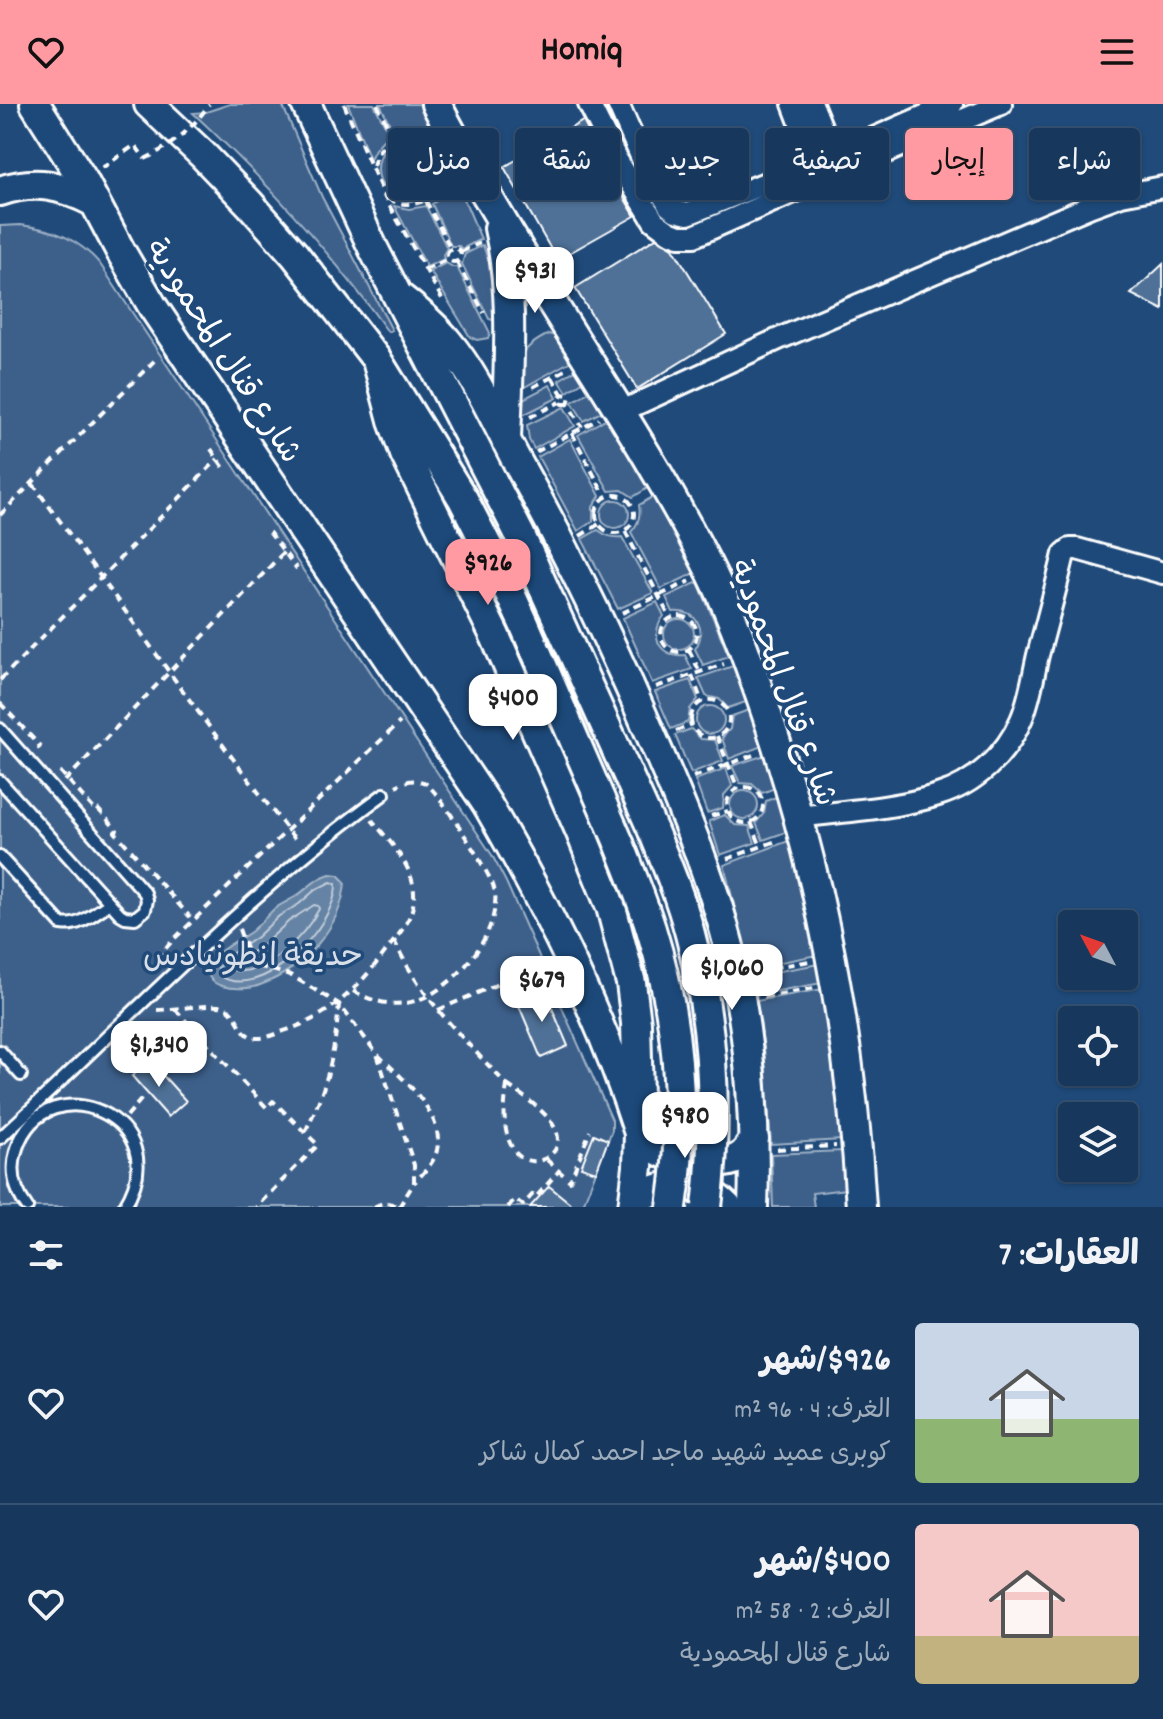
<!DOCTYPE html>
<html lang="ar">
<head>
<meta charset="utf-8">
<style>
  body { margin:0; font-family:Dekko,"Playpen Sans Arabic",sans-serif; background:#244365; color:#f1f3f6; direction:rtl; height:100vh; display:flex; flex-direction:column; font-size:30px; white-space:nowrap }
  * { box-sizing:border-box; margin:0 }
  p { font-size:26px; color:#9eacbb }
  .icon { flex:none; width:44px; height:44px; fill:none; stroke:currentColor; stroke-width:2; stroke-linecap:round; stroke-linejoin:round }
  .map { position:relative; height:1103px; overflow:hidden; direction:ltr }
  .details { display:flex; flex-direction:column; background:#17385c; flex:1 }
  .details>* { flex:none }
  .banner { position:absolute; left:24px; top:24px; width:1116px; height:72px; direction:rtl; display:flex; gap:16px }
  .needle { width:52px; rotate:311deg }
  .fabs { position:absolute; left:1058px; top:806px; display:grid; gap:16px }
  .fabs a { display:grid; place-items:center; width:80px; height:80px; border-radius:8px; background:#17385c; box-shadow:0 2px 6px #0004,0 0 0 2px #365272; font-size:40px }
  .price { position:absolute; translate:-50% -68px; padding:0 18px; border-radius:16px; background:#fff; color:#222; font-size:26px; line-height:52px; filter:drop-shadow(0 2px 4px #0008) }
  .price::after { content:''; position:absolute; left:50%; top:48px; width:24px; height:18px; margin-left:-12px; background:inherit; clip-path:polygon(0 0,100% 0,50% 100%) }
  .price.on { background:#ff9aa2; color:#111 }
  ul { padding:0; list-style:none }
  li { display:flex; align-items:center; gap:24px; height:200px; padding:0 24px }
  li+li { border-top:2px solid #365272 }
  li span { display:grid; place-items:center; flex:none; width:224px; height:160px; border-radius:8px; color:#555 }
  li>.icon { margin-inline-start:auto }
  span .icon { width:96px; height:96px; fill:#fffc; stroke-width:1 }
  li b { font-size:34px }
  h2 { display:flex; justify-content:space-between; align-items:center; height:96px; padding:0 24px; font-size:34px }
  .tag { padding:0 28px; border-radius:8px; background:#17385c; box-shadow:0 2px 6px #0004,0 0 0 2px #365272; font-size:28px; line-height:72px }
  .tag.on { background:#ff9aa2; color:#111 }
  header { display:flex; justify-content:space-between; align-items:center; height:104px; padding:0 24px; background:#ff9aa2; color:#111; font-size:36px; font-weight:700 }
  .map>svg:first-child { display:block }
</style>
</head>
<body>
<header><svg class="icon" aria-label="menu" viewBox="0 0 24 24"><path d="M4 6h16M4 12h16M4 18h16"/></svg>Homiq<svg class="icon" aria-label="heart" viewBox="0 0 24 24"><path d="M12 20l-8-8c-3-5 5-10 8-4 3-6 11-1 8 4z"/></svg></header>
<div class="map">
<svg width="1163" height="1103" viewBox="0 0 1163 1103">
  <rect width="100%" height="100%" fill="#1f4a7a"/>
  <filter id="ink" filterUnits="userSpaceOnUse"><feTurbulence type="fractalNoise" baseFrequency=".0125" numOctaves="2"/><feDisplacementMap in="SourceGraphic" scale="16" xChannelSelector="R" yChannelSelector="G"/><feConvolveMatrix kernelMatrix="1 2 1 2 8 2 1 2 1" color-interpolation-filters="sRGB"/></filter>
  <g filter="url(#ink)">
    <path fill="#3c618b" stroke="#9eb0c5" stroke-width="2" d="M230 0H282L322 93 392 226 388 228C331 148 265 76 193 9L206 8Z
      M348 0H374L389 29 375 45 370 55Z
      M380 0H419L437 34C422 25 410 24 393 27Z
      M378 65a32 32 0 1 1 64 0a32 32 0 1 1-64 0Z
      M453 69 481 135 462 145 459 142H451L432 100C444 92 451 84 453 69Z
      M394 102 409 105 426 102 447 144 443 151 444 155 427 163Z
      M21 121C53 125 79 135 100 160L492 751 506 778 612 1016V1026L582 1103H0V122Z
      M483 141 494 173 496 217 489 215 462 160 465 150Z
      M446 159 453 163H457L490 229 488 234 477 236 470 233 430 167Z
      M549 230 555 232 571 257 521 285C520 253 518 245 549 230Z
      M577 265 584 277 567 288 559 276Z
      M550 281 557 294 523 311 521 296Z
      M592 286 605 306 584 317 572 298Z
      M564 303 575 322 534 345 529 336 527 321Z
      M609 313 651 382 633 393 622 386 609 387 578 331Z
      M570 335 600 392 593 403V417L578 427 538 353Z
      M656 391 695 469 661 485 631 428C639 420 641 412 639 401Z
      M601 410a14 14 0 1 1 28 0a14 14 0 1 1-28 0Z
      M598 426C606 432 612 434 622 433L653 489 618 505 582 435Z
      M698 478 729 552 703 561 695 545C708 526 697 506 673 508L666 493Z
      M657 498 664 512C648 532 660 554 685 551L692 565 652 579 623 514Z
      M664 530a15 15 0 1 1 30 0a15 15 0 1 1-30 0Z
      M733 562 746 598 728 604 719 595 706 592 698 574Z
      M690 576 698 595 690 605 688 618 671 625 655 588Z
      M696 616a14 14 0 1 1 28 0a14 14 0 1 1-28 0Z
      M749 606 762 642 729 655 722 634 730 625 732 612Z
      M691 625 701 635 715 636 723 657 691 669 675 631Z
      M765 651 775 684 762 689 752 680 740 679 732 662Z
      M726 664 732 682 724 691 723 704 707 709 695 676Z
      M730 701a14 14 0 1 1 28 0a14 14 0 1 1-28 0Z
      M778 692 789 727 763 736 756 719 764 709 766 697Z
      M725 711 735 721 749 722 755 739 720 751 709 717Z
      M791 736 817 851 750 864 724 761Z
      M819 860 822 879 755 891 752 872Z
      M823 885 843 1036 771 1040 764 944 756 897Z
      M843 1047 846 1085 812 1089 814 1103H773L771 1050Z"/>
    <path fill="#6583a4" stroke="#a3b5c8" stroke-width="2" d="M330 770 338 771 345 778C342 823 302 866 260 881 243 888 193 886 213 855 223 842 240 836 252 827 260 820 267 812 274 805 281 800 288 797 295 793 309 784 314 775 330 770Z"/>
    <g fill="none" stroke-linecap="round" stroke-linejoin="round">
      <path stroke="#c1cddb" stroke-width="2" d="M331 778 336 780C337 821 260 901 219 871L218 864 225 854 257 833 279 812 299 800 315 786Z
        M314 801 318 802 319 805C305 831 265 874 233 866V860L263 841 289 817Z"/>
    </g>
    <path fill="#507197" stroke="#fff" stroke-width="2" d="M583 17 606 63 635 112 557 156 504 63Z
      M656 134 673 144 726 230 637 285 575 184Z
      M1163 160V206L1131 190Z
      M544 885 568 942 541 954 517 897Z
      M150 957 186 997 168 1013 132 972Z
      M594 1030 608 1036 596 1068 581 1063Z
      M549 1082 575 1103H530Z"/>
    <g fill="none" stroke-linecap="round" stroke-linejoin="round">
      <defs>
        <path id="lane" d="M0 625 145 789 147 796 145 806 135 814 125 813 120 810 0 677
          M0 753 61 820C78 824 96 808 110 799
          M0 947 21 971
          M0 1034C126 918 245 791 384 690
          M27 1103C14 1086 10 1065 17 1044 46 958 180 1015 124 1103"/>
        <path id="street" d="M589 0 617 56 654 117 669 128 679 132H694L839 68 1001 0
          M618 0 647 66 665 95 669 102 676 107 688 110 833 52 952 0
          M793 0 820 71
          M812 0 838 64
          M620 308 783 233 1091 102 1121 91 1163 83
          M799 713C845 707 894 705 938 691 975 680 1006 651 1021 616 1030 596 1033 572 1038 551 1047 517 1056 484 1064 450L1070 445H1077L1163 469"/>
        <path id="secondary" d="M35 0 83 76 121 148 153 203 487 700C548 805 602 913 639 1029 645 1036 650 1042 658 1046 674 1056 721 1064 738 1054 746 1050 750 1043 754 1035
          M149 0 203 51 250 100 295 151 377 256 463 395 494 455 525 522 619 739
          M306 0 373 144 520 431 653 727
          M436 0C453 32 470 64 489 95 562 221 647 339 712 470 735 517 752 567 769 617 821 774 852 937 861 1103
          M0 87C36 75 61 81 94 98
          M499 124C515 193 508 266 506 337
          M398 192C416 206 433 220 447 237 478 274 497 321 520 363 568 449 611 538 650 629 684 707 717 785 735 868 751 941 756 1029 753 1103
          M377 256 394 320 405 350 495 532 581 729 611 803 631 879 636 919 639 1029 638 1063 633 1103
          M634 1097C665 1076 700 1075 727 1103"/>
      </defs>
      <use href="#lane" stroke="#fff" stroke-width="16"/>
      <use href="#street" stroke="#fff" stroke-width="26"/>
      <use href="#secondary" stroke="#fff" stroke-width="34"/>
      <path stroke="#fff" stroke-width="4" stroke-dasharray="8 6" stroke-linecap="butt" d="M344 0 385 94 444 198
        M377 0 393 33
        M373 62C379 37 401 23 426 32
        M102 64 135 41 145 55
        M388 95C412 107 438 97 448 71
        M426 97 451 145
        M447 151a7 7 0 1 1 14 0a7 7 0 1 1-14 0Z
        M461 148 480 139
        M457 158 484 209
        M425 166 448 155
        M552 273 562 290
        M533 283 567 265
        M568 300H562L559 295 562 290 568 291 570 293 568 300 582 323
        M530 313 560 298
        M572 329 606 394
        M211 345 224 364
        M536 348 599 315
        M32 379C121 499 205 622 298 739
        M596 410a19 19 0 1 1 38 0a19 19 0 1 1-38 0Z
        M0 411 155 256
        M625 427 670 514
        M269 428 297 465
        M580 432 599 420
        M622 509 690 477
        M661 530a18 18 0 1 1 36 0a18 18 0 1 1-36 0Z
        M689 546 700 568
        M692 571 702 598
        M0 576 218 355
        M656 583 724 560
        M691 615a19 19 0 1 1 38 0a19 19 0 1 1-38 0Z
        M0 599 40 642 39 644 40 645
        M676 627 692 620
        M717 632 738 685
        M60 667 94 705 96 703 117 726 115 728 190 813
        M693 673 756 650
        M65 677 284 448
        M727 701a18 18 0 1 1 36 0a18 18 0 1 1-36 0Z
        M711 712 728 707
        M751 718 761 743
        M727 755 779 736
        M239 825 247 848 256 859 261 863 290 871 339 900 377 950 414 1061V1079L399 1103
        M394 836C420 894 465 936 507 981
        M759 866 810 857
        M151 868 156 856 173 836 400 618
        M353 887C370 896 387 902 406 899 447 893 493 840 495 799 496 793 495 787 493 781 486 764 439 687 425 679 415 674 405 677 396 682
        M764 893 814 884
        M175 905 267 1004 273 997 318 1041 256 1103
        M157 906C172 906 213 899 224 903 239 908 240 935 258 934 266 934 274 931 281 928 331 913 359 883 389 843 402 827 415 811 414 789 413 761 389 737 372 716
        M438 906 528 867
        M378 951C402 974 445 1009 437 1046 434 1059 424 1068 415 1078
        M507 981C523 992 551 1010 557 1029 564 1053 531 1067 516 1049 501 1030 504 1003 507 981Z
        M127 1012 144 992
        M305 1028C327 984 335 949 339 900
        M777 1045 836 1042
        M547 1056 570 1077 590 1027
        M374 1103C382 1098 390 1097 397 1103
        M508 1103 515 1095 523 1101 533 1090 536 1093 558 1068"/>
      <use href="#lane" stroke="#1f4a7a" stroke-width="10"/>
      <use href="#street" stroke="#1f4a7a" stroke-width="20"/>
      <use href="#secondary" stroke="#1f4a7a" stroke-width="28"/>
      <defs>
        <path id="secondary-bridge" d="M653 727C667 761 681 795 690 830 714 920 718 1012 707 1103
          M619 739C630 767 642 796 651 825 679 915 686 1009 672 1103"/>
      </defs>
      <use href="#secondary-bridge" stroke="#fff" stroke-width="34" stroke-linecap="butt"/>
      <path stroke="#fff" stroke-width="4" stroke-dasharray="8 6" stroke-linecap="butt" d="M145 55C171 42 193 25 209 0"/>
      <use href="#secondary-bridge" stroke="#1f4a7a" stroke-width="28"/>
    </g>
  </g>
  <g text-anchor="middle" stroke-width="7" stroke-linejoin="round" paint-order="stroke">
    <g font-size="32" fill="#fff" stroke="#1f4a7a">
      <text transform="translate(225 246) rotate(57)" y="11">شارع قنال المحمودية</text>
      <text transform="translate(785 578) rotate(70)" y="11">شارع قنال المحمودية</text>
    </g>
    <g font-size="32" fill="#d8dfe8" stroke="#1f4a7a">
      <text x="253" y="861">حديقة انطونيادس</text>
    </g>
  </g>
</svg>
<div class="fabs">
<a><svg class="needle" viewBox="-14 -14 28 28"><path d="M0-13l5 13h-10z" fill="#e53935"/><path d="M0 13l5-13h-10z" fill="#9eacbb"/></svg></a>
<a><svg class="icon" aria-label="locate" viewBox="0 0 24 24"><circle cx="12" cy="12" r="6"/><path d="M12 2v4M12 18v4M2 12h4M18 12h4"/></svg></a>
<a><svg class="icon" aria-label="layers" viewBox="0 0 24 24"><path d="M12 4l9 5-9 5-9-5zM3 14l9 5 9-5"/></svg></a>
</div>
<b class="price" style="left:535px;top:211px">$931</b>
<b class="price on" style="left:488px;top:503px">$926</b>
<b class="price" style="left:513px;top:638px">$400</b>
<b class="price" style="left:732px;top:908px">$1,060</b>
<b class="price" style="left:542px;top:920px">$679</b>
<b class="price" style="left:159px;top:985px">$1,340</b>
<b class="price" style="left:685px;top:1056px">$980</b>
<div class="banner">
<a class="tag">شراء</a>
<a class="tag on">إيجار</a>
<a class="tag">تصفية</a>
<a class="tag">جديد</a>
<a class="tag">شقة</a>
<a class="tag">منزل</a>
</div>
</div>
<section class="details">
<h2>العقارات: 7<svg class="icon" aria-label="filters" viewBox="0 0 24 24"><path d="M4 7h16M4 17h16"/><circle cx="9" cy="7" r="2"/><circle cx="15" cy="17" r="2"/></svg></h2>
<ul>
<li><span style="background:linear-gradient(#c9d6e8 60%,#8fb573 0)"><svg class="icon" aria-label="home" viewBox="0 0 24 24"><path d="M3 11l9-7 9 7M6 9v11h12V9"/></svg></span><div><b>$926/شهر</b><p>الغرف: 4 · 96 m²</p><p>كوبرى عميد شهيد ماجد احمد كمال شاكر</p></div><svg class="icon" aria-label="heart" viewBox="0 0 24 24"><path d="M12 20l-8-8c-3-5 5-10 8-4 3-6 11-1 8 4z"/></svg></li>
<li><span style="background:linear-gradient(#f6c9c9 70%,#c2b280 0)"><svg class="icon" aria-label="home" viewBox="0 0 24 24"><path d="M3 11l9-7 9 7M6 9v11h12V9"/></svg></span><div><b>$400/شهر</b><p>الغرف: 2 · 58 m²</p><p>شارع قنال المحمودية</p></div><svg class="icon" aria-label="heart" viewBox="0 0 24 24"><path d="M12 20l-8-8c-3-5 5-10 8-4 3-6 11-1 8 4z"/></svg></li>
</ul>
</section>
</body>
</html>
